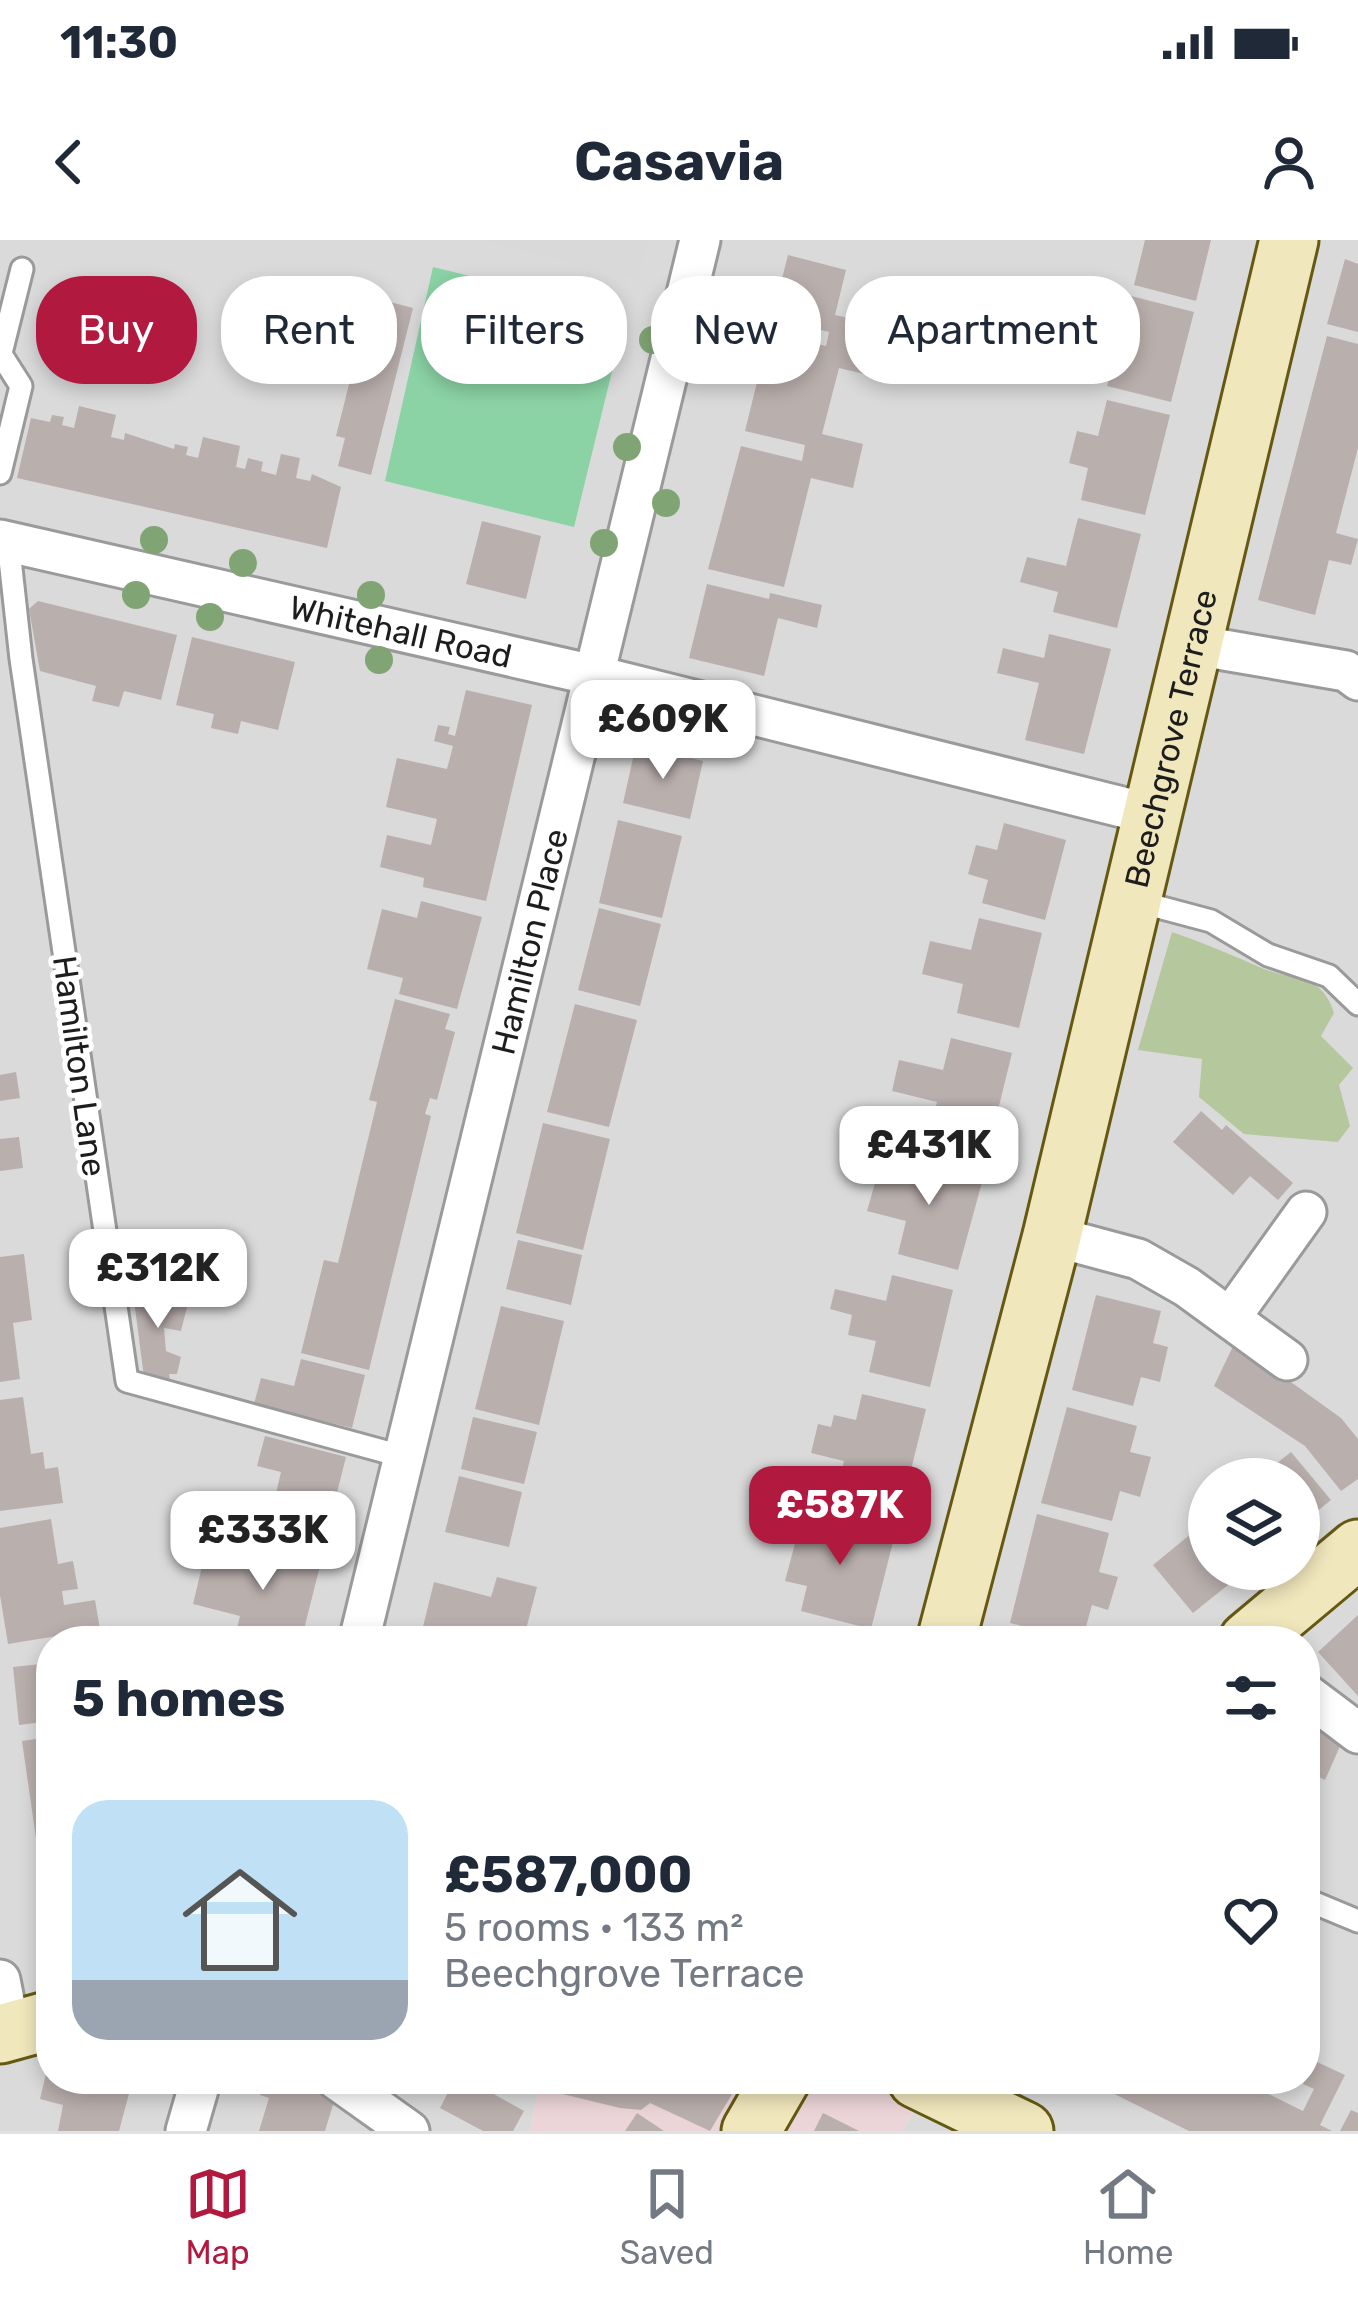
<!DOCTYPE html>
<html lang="en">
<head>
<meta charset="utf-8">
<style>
  body { margin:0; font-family:Rubik,sans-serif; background:#f2f2f3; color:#1f2937; height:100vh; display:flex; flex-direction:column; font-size:45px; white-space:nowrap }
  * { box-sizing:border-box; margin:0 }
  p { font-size:39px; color:#747a83 }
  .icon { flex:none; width:66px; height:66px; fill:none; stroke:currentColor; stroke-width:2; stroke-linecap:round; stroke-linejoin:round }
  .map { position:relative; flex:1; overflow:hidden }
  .side { position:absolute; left:36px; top:1386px; width:1284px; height:468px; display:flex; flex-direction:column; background:#fff; border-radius:48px; box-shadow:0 6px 18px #0003 }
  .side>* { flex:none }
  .banner { position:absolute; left:36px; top:36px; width:1287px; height:108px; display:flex; gap:24px }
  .fabs { position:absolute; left:1188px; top:1218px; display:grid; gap:24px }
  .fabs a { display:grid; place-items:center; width:132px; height:132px; border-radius:50%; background:#fff; box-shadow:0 6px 18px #0003; font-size:60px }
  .price { position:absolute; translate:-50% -102px; padding:0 27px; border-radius:24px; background:#fff; color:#222; font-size:39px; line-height:78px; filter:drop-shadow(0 3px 6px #0008) }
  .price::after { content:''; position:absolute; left:50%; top:72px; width:36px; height:27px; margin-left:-18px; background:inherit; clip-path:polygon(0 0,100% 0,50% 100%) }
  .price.on { background:#b1193f; color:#fff }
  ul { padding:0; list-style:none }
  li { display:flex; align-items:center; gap:36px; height:300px; padding:0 36px }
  li span { display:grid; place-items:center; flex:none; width:336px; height:240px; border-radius:36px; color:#555 }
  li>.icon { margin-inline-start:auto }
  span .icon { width:144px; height:144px; fill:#fffc; stroke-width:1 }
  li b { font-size:51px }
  h2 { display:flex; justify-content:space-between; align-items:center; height:144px; padding:0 36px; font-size:51px }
  .chip { padding:0 42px; border-radius:48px; background:#fff; box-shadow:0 6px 18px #0003; font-size:42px; line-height:108px }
  .chip.on { background:#b1193f; color:#fff }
  .status { display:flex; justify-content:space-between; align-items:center; height:84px; padding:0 60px; background:#fff; direction:ltr }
  .status svg { height:33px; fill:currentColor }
  header { display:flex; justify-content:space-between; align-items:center; height:156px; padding:0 36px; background:#fff; font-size:54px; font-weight:700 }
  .dock { display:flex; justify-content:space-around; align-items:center; height:168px; border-top:3px solid #e0e1e3; background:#fff; font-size:33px; color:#747a83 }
  .dock a { display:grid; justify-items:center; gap:6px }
  .dock .on { color:#b1193f }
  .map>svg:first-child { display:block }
</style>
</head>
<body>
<div class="status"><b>11:30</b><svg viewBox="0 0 49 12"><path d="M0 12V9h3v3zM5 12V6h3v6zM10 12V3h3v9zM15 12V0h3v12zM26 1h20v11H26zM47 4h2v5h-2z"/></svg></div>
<header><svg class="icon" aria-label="back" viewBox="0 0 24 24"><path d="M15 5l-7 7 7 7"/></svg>Casavia<svg class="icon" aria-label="person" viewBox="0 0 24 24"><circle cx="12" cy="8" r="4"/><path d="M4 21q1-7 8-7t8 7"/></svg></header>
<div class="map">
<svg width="1358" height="1891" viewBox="0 0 1358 1891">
  <rect width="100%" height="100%" fill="#ede7e4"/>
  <path fill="#dbdada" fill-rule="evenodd" d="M0 0H1358V1891H903L927 1845 917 1839H1305V1401H51V1839H541L530 1891H0ZM1209 1239H1299V1329H1209Z"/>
  <path fill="#ecd5d9" d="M541 1839H917L927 1844 903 1891H530Z"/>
  <path fill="#b4c79d" d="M1172 692C1204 703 1234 716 1264 729 1295 741 1322 734 1334 773L1321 796 1353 828 1339 845 1350 886 1338 902 1244 894 1199 857 1202 819 1138 810Z"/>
  <path fill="#8bd2a5" d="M433 27 626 74 574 287 385 241Z"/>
  <path fill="#d9d9d9" d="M481 0H648L638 39Z"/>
  <path fill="#b9afad" d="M1145 0H1211L1196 61 1134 45Z
    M788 15 846 30 835 75 862 81 856 106 886 114 881 138 839 128 822 194 863 204 853 248 811 238 784 347 708 329 741 206 802 221 805 205 745 191 769 93 826 106 829 92 772 78Z
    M1345 19 1358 24V92L1327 84Z
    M1131 56 1194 72 1171 162 1107 146Z
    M371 57 413 68 371 235 338 226 345 198 336 196Z
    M1327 96 1358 104V208L1336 293 1358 299 1351 325 1329 320 1315 375 1258 360Z
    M1107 160 1170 175 1145 275 1081 260 1088 228 1069 223 1077 191 1098 196Z
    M79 166 116 175 111 197 124 200 125 193 174 209 175 204 188 207 186 215 198 218 203 197 240 206 236 227 245 229 248 218 263 222 261 231 276 235 281 214 300 218 296 238 310 241 312 234 341 247 327 308 17 238 31 178 50 182 52 175 64 177 62 185 74 188Z
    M1078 278 1141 294 1117 388 1053 372 1058 352 1020 342 1027 317 1066 326Z
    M482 281 541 296 526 359 466 344Z
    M707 344 769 359 770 353 822 365 817 388 778 378 764 436 689 418Z
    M38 361 177 395 161 460 124 451 119 467 106 464 92 461 96 446 40 431 29 369Z
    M1049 394 1111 409 1084 514 1025 500 1039 443 997 433 1003 408 1044 418Z
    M192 397 295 422 278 490 241 481 238 494 211 488 214 474 176 465Z
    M466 450 532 465 486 661 423 647 424 638 380 627 387 595 431 605 437 579 386 567 397 518 447 529 453 506 434 501 438 485 450 487 448 494 455 496Z
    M636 505 703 521 690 579 623 563Z
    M618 580 682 596 662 678 599 663Z
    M1004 583 1066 600 1045 680 982 663 988 640 968 634 976 605 997 610Z
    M421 661 482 677 457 769 399 754 403 738 367 729 382 669 417 678Z
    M599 668 661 684 640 766 578 750Z
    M979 678 1042 693 1019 788 957 773 963 744 922 734 930 701 971 710Z
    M395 759 450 774 445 789 455 792 437 860 430 858 425 874 431 876 369 1130 301 1113 324 1020 338 1023 377 862 369 860Z
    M575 764 637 780 609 887 547 872Z
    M951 798 1012 813 989 907 929 892 937 862 892 851 899 820 943 830Z
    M16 832 20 858 0 861V835Z
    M1201 871 1222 890 1226 885 1293 943 1278 960 1250 936 1233 955 1173 902Z
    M543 883 610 899 583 1010 516 993Z
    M19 897 23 928 0 931V899Z
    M900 913 984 935 958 1030 898 1014 906 981 867 971 877 936 892 940Z
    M518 1000 582 1015 571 1065 506 1049Z
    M24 1014 32 1080 13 1083 20 1139 0 1142V1017Z
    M892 1035 953 1050 930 1147 869 1132 876 1101 848 1095 852 1075 830 1069 835 1049 886 1061Z
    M132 1045 189 1059 181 1091 164 1088 166 1111 181 1117 177 1134H169L171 1145 144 1137Z
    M1096 1055 1161 1071 1153 1103 1168 1107 1160 1142 1141 1137 1133 1166 1072 1150Z
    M501 1066 564 1081 539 1185 475 1169Z
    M1235 1102 1341 1178 1358 1199V1239L1341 1251 1305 1206 1214 1146Z
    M301 1119 365 1135 352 1188 254 1164 261 1138 294 1146Z
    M862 1154 926 1169 902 1266 837 1250 844 1221 811 1213 818 1184 831 1187 834 1175 856 1180Z
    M23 1157 31 1214 43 1212 45 1229 58 1227 63 1263 0 1271V1160Z
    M1067 1167 1137 1186 1130 1212 1151 1217 1140 1257 1120 1251 1112 1281 1041 1263Z
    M473 1177 537 1192 524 1244 461 1229Z
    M265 1196 346 1217 322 1312 244 1293 251 1265 272 1270 281 1232 257 1226Z
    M1291 1212 1331 1260 1299 1286V1239H1257Z
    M459 1236 522 1252 509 1307 445 1292Z
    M804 1270 895 1294 871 1389 801 1371 807 1346 785 1341Z
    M1037 1274 1109 1293 1099 1332 1118 1337 1108 1370 1092 1365 1082 1401 1010 1383Z
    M51 1279 58 1324 73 1321 78 1349 62 1351 64 1365 95 1360 100 1389 8 1404 0 1355V1288Z
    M1209 1279V1329H1248L1193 1373 1153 1325Z
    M256 1302 322 1318 301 1401H234L240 1376 193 1364 204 1318 249 1330Z
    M497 1337 537 1347 523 1401 420 1399 434 1342 491 1357Z
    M1358 1375V1456L1318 1412Z
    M51 1423V1481L19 1485 13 1427Z
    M1305 1480 1345 1495 1325 1540 1305 1531Z
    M51 1497V1610L38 1612 22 1501Z
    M49 1821 51 1839H133L119 1891H58L63 1865 40 1859Z
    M1315 1821 1345 1835 1320 1885 1332 1891H1189L1084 1839H1263L1258 1849 1303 1871 1314 1849 1303 1844Z
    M265 1839 336 1855 325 1891H259L269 1858 260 1855Z
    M455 1839H482L496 1847 492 1853 524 1871 513 1891H483L440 1868Z
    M553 1839H741L710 1891 650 1863 641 1870 620 1868 550 1851Z
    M1351 1870 1358 1873V1891H1340Z
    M637 1873 664 1891H625Z
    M823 1873 859 1891H814Z"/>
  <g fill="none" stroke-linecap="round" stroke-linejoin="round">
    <defs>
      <path id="lane" d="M0 113 21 146 0 233
        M1 113 22 29
        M8 301 21 419 127 1141 401 1216
        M1136 661 1211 681 1268 715 1329 736 1358 764
        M1305 1659 1358 1681"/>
      <g id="street">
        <path id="s1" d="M0 300 593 435 1150 574"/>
        <path d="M1189 404 1346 431 1358 440"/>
        <path d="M1052 996 1138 1019 1187 1047 1287 1120"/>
        <path d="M1230 1078 1306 972"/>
        <path id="s2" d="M359 1401 700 0"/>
        <path d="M1305 1453 1358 1493"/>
        <path d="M0 1740 10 1791"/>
        <path d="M336 1839 409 1891"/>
        <path d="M186 1891 201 1839"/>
      </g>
      <g id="secondary">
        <path id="s3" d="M946 1401 1052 996 1289 0"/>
        <path d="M1248 1401 1358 1309"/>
        <path d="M0 1794 51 1780"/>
        <path d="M917 1839 1024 1891"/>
        <path d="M751 1891 781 1839"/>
      </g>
    </defs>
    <use href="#lane" stroke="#9a9a9a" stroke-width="27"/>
    <use href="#street" stroke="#9a9a9a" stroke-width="45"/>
    <use href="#secondary" stroke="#655912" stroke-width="63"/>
    <use href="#lane" stroke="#fff" stroke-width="21"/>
    <use href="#street" stroke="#fff" stroke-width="39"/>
    <use href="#secondary" stroke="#f1e7bd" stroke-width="57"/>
  </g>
  <g fill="#80a474">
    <circle cx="709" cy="59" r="14"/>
    <circle cx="653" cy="100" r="14"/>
    <circle cx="627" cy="207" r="14"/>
    <circle cx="666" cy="263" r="14"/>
    <circle cx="154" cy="300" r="14"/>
    <circle cx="604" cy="303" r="14"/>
    <circle cx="243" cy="323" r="14"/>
    <circle cx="136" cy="355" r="14"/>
    <circle cx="371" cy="355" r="14"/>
    <circle cx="210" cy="377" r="14"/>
    <circle cx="379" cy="420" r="14"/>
  </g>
  <g text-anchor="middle" stroke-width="10" stroke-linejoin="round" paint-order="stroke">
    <g font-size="33" fill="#1d1d1d" stroke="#fff">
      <text dy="12" stroke="none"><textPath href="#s1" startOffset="411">Whitehall Road</textPath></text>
      <text dy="12" stroke="none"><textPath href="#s3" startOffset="930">Beechgrove Terrace</textPath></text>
      <text dy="12" stroke="none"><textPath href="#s2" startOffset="720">Hamilton Place</textPath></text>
      <text transform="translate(80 826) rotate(82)" y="12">Hamilton Lane</text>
    </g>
  </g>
</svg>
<div class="fabs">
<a><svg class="icon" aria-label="layers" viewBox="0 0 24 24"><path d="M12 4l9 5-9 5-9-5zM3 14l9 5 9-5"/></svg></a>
</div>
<b class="price" style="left:663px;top:542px">£609K</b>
<b class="price" style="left:929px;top:968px">£431K</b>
<b class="price" style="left:158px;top:1091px">£312K</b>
<b class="price on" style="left:840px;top:1328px">£587K</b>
<b class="price" style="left:263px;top:1353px">£333K</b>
<div class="banner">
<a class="chip on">Buy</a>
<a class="chip">Rent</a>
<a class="chip">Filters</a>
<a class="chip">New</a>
<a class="chip">Apartment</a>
</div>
<section class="side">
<h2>5 homes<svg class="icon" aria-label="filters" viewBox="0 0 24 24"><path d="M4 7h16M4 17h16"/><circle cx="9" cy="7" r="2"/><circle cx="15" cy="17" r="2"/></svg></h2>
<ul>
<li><span style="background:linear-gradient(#bfe0f5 75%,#9aa5b1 0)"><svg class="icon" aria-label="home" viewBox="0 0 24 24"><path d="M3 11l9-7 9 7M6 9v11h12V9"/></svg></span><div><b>£587,000</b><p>5 rooms · 133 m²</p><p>Beechgrove Terrace</p></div><svg class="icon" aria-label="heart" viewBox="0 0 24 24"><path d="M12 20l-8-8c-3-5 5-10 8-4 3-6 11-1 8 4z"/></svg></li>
</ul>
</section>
</div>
<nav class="dock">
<a class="on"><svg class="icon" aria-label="map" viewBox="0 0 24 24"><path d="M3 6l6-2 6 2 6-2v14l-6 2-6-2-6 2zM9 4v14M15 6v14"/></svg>Map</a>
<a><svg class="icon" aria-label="saved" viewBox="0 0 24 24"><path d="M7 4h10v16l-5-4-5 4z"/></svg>Saved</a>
<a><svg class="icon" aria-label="home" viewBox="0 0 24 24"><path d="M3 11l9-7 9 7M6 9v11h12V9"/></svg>Home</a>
</nav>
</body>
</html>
